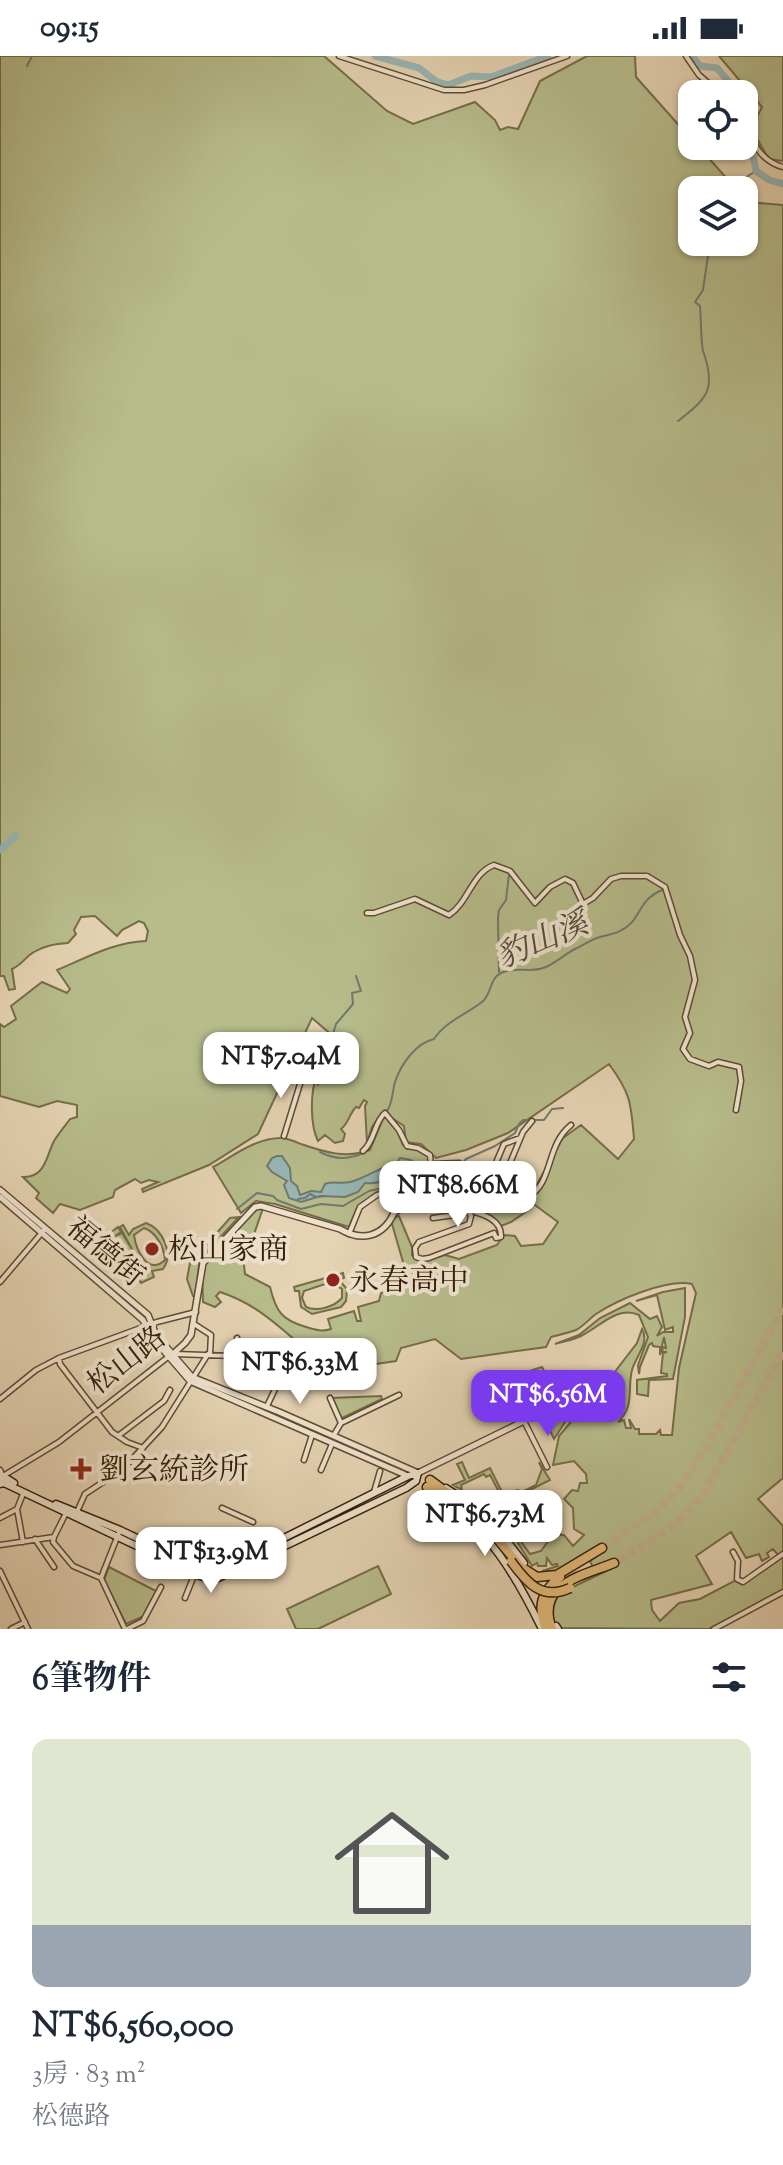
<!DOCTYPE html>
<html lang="zh-TW">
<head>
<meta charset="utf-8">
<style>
  body { margin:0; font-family:"Sorts Mill Goudy","Noto Serif TC",serif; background:#f2f2f3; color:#1f2937; height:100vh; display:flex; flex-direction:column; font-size:30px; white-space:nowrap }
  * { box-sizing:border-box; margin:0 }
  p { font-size:26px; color:#747a83 }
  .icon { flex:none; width:44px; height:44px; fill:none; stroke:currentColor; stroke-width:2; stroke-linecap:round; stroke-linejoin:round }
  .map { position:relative; height:1573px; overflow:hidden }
  .drawer { display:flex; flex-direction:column; background:#fff; flex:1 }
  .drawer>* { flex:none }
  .fabs { position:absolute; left:678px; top:24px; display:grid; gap:16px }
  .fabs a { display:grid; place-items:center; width:80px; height:80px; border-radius:16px; background:#fff; box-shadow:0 2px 6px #0004; font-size:40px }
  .price { position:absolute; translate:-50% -68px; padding:0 18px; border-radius:16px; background:#fff; color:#222; font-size:26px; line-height:52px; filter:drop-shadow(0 2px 4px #0008) }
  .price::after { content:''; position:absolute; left:50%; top:48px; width:24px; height:18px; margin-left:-12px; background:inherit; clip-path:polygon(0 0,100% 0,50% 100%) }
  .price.current { background:#7c3aed; color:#fff }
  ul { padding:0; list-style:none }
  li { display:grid; align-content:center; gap:16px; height:424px; padding:0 32px }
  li+li { border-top:2px solid #e0e1e3 }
  li span { display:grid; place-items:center; height:248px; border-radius:16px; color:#555 }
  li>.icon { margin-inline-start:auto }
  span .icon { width:144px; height:144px; fill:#fffc; stroke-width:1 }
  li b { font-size:34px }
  h2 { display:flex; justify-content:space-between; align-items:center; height:96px; padding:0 32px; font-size:34px }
  .status { display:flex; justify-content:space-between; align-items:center; height:56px; padding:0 40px; background:#fff; direction:ltr }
  .status svg { height:22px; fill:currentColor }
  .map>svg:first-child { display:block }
</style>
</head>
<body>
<div class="status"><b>09:15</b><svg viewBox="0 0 49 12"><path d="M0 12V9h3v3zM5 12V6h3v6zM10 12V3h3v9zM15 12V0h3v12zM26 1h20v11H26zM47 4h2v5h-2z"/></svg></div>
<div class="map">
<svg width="783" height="1573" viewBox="0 0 783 1573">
  <rect width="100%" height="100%" fill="#e5d3b3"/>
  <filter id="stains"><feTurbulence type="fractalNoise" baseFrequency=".0025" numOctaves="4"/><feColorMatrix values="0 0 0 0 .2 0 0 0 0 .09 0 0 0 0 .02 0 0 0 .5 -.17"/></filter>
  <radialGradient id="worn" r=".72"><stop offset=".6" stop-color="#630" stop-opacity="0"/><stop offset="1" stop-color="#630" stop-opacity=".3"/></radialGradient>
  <path fill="#b7bc8b" stroke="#766d48" stroke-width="2" fill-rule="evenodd" d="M0 0H324L387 55 413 68 475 46 495 64 500 74 508 71 518 73 540 25 587 0H635L636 21 692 84V90H698L737 134H692V186H744V142L748 146 783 149V1422L758 1443 783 1470V1496L778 1499 773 1493 767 1497 769 1501 762 1505 759 1498 746 1502 731 1476 696 1500 712 1528 651 1544 652 1554 660 1565 679 1547 700 1543 736 1524 742 1527 783 1499V1534L709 1573 554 1572 550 1556 556 1539 615 1511 618 1505 613 1503 593 1512 590 1505 600 1498 580 1500 561 1515H542L558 1510 557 1508 552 1509 547 1502 546 1510H538L537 1507 532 1510 518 1487 520 1484 530 1498 541 1495 551 1481 544 1470 523 1484 533 1467 539 1463 557 1468 561 1479H564L573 1490 584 1479 574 1473 573 1452 564 1443 572 1434 578 1435 580 1427H587L586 1418 574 1405 553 1409 559 1380 581 1354 584 1334 577 1324 581 1323 587 1338 595 1334 604 1335 614 1317 637 1287 642 1273C650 1286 636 1300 632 1314 627 1334 635 1350 618 1366L624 1364 626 1372H631L629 1363 635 1373H639V1378H656L660 1374 661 1379H672L679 1312 696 1237 692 1228C668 1222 617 1244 596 1258 589 1263 584 1270 576 1274 568 1277 559 1279 551 1281L546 1291 461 1303 435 1283 401 1292 396 1305 341 1313 287 1303 296 1285C272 1264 251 1246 220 1236L216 1240 221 1246 215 1251 203 1246 202 1213 206 1203 254 1152H263L250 1190 243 1201 245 1218 270 1231C276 1256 282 1264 306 1271 316 1274 322 1276 331 1273L328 1263 354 1255 357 1265H361L358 1251 379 1245 381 1237 410 1230 392 1168 393 1162 399 1160 412 1191V1199L420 1206 445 1199 459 1203 497 1189 504 1179 515 1180 521 1190 543 1188 558 1166 528 1144 563 1082 581 1069 618 1103 634 1083C631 1047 631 1038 609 1008L508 1077 466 1094 436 1102 421 1088 406 1086 404 1070 383 1056 372 1071 367 1087 365 1050 367 1046 364 1044 359 1052 356 1051C349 1058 349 1067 341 1073L345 1078 343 1085 335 1087 325 1079 318 1085C310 1069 310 1036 317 1019 321 1008 333 997 341 987L312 962 258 1078 209 1109 143 1136 142 1133 158 1126 149 1124 141 1127 135 1123 115 1134 113 1141 80 1154 60 1148 53 1157 36 1142 39 1137 23 1121C45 1122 46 1101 54 1085 59 1077 65 1070 70 1063L77 1061V1049L57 1045 39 1051 0 1040V968L4 971 16 963 11 950 42 926 67 937 70 933 57 914C86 902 114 886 146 885L148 875 144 867 139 865 122 874 117 880 95 860 81 861 74 874 76 878 68 887C56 888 46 889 34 896 25 901 23 908 12 913L15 933 9 934 4 920H0Z
    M719 0H783V105L769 103 751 73 762 51Z
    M384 1060 395 1070 403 1089 407 1093H419L430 1101V1120L404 1121 388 1134 376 1137 357 1152 349 1171 275 1148 256 1145 241 1157 213 1111C235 1099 257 1081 283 1082 289 1083 296 1086 301 1088 324 1096 347 1103 370 1094Z
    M505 1141 530 1153 511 1166 501 1170 482 1155Z
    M239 1161 200 1203 195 1240H193L187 1223 190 1207 230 1162Z
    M146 1167C163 1173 174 1198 163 1213L152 1215 154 1221 141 1227 121 1191 119 1192 110 1177 118 1171 121 1176 115 1180 122 1177 133 1195 120 1171 123 1169 129 1179 133 1173ZM144 1172C156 1176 164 1191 165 1204 148 1220 136 1194 134 1179Z
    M343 1217 344 1222 339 1224 347 1233 346 1245 341 1251 312 1258 301 1251 299 1235H295L294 1231ZM331 1226 342 1233V1242C334 1251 317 1256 306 1251L302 1242 304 1235Z
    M685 1232V1261L673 1323 649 1324 648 1340 637 1338V1324L667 1320V1318L661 1317 663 1297 667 1296H662L663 1291 666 1292 664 1281 660 1299V1291L653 1290 652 1287 649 1289 640 1311 639 1318 638 1309 648 1281 639 1259C617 1249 600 1271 581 1280 573 1284 564 1285 555 1288L579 1279 600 1262 630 1247 650 1263 657 1260 662 1271 657 1280 663 1276H673V1271L665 1274 657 1239 636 1245 663 1236Z
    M542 1311 569 1360 554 1383 541 1355 526 1362 520 1354H517L504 1323 506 1326 508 1322Z
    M381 1340 382 1343 340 1363 331 1342Z
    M462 1406 469 1422 490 1412 503 1438 518 1434 520 1437 536 1429 542 1413 539 1406 550 1424 504 1447 498 1436 491 1438 498 1434 490 1419 486 1421 484 1418 461 1429 462 1434 453 1429 465 1424 457 1408Z
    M378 1510 391 1538 318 1573H296L287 1553Z
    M109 1511 156 1535 144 1560 126 1568 104 1524Z"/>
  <path fill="#98b6b5" stroke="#70796f" stroke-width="2" d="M277 1100H282L290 1112 291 1125 297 1130 300 1139 311 1135 321 1136 325 1128C333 1125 341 1128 350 1126 366 1122 378 1112 392 1109L394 1113C389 1125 377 1128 365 1127L358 1136 345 1141 321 1140 301 1146 289 1142 284 1129 287 1125 272 1116 267 1110 272 1102Z"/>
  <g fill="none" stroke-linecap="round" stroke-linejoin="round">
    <path stroke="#70796f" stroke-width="2" d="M27 10 32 0
      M741 134 743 123 756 115
      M678 365C688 357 705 345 708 332 711 320 707 306 703 295 701 288 701 260 700 250L695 246 703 234 710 186
      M499 916 498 862 499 854 506 844 509 818
      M318 1029 336 968 353 948 352 937 361 935 356 920
      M386 1057C393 1047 392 1037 395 1026 401 1008 416 987 434 983 445 966 465 959 482 946 492 938 489 923 501 917 515 910 530 917 543 912 552 910 565 898 575 893 582 890 589 885 597 882 604 879 613 879 620 875 642 865 636 845 662 834
      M320 1096C341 1107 371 1103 376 1077
      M394 1111 400 1102 411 1104 429 1117 460 1110 466 1103 495 1090 515 1077 519 1068 523 1064H544L552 1053 563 1052
      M298 1143 305 1142 310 1138 316 1141 324 1140
      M237 1153 257 1137 273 1140 277 1144 301 1153 321 1148 343 1150 369 1135 391 1130 403 1119 428 1117"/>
    <path stroke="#98b6b5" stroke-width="7" d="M375 0 419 12 437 26 448 29 471 20 491 21 548 0
      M692 0 700 10 717 12 739 38
      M744 44 749 50 744 60
      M744 88 752 94 756 115 769 124 783 128
      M0 794 16 780"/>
    <path stroke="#c2af90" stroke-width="8" stroke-dasharray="8 4" stroke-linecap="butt" d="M602 1492 656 1456 682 1429 710 1385 783 1252
      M618 1505 677 1467 704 1438 783 1295"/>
    <defs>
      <path id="minor" d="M339 0 444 34H464L485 29 567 0
        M686 0 699 19 721 38
        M744 70C754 88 762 106 783 111
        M367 857H374L415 843 449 859C468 847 472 817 494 809L510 815 535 847 550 831 565 823 573 827 583 848 593 842 611 823 621 820H647L665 831 680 879 690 900 695 924 685 961 690 977 683 993 690 1003 709 1010 718 1006 739 1011 741 1025 736 1054
        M284 1080 304 1015
        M363 1095C375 1085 374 1066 385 1057L399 1074 407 1090 418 1092 430 1099 432 1122
        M433 1108 459 1107
        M488 1133 489 1123 504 1088 520 1082
        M468 1154C482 1158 502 1163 501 1181L496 1182 494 1177 429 1202 422 1203 416 1201 415 1192 419 1186 469 1168 471 1160Z
        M394 1155 397 1147 409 1138C424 1143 457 1151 473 1145 484 1141 483 1134 500 1131L523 1076 532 1065
        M394 1157C418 1141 452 1157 478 1153 489 1151 493 1139 505 1139 514 1139 518 1147 528 1141 554 1126 545 1090 571 1069
        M433 1162 462 1158 468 1154
        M349 1178 360 1151 377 1139 393 1133 405 1123 455 1121
        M0 1226 45 1173
        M194 1268 211 1279 210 1298
        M175 1298 233 1300 247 1309 279 1322
        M59 1302 60 1308 112 1376 127 1386 143 1392
        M230 1321 243 1296 237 1282
        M330 1342 341 1367
        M0 1343 36 1314 59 1302 157 1266 196 1256
        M267 1350 288 1306
        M524 1365 547 1411
        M334 1379 341 1367 399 1339
        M118 1380 164 1345 170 1334
        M304 1404 312 1379
        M0 1414 3 1420 59 1386 168 1301
        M321 1414 332 1388
        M374 1436 380 1415
        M23 1438 17 1453 23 1486
        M222 1452 253 1466
        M76 1458 85 1438 123 1413 162 1371 208 1298
        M0 1462 17 1453
        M54 1481 53 1486 73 1510 101 1522
        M35 1483 54 1511
        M0 1489 54 1481 66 1457
        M733 1496 738 1505 737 1523 743 1526 783 1498
        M0 1515 28 1573
        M101 1522 125 1573
        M101 1522 120 1474
        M185 1542 195 1517
        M11 1573 25 1566
        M127 1573 143 1565 161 1531
        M714 1573 783 1536"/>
      <path id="tertiary" d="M0 1134 148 1259 156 1279 192 1321 279 1356 418 1417 524 1365
        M0 1141 143 1264 152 1281 190 1325 408 1420
        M173 1298 185 1287 191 1279 203 1207 255 1151 261 1150 340 1173C362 1186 383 1181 394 1157"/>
      <path id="secondary" d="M0 1422 3 1420 14 1427
        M0 1428 4 1427 200 1520 214 1524 406 1432 416 1425 418 1417
        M446 1432 485 1457 524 1507
        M438 1439C490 1475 515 1518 542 1573
        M56 1448 120 1474 209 1516 220 1514 408 1420 418 1417
        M556 1570 558 1573"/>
      <path id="trunk" d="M430 1424 477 1459 520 1510 537 1521 557 1519 602 1492
        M427 1431 445 1439
        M546 1573C537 1550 541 1536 560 1521
        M552 1573C535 1528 582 1520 614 1507"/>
    </defs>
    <use href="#minor" stroke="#604b30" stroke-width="7"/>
    <use href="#tertiary" stroke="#604b30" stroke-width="8"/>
    <use href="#secondary" stroke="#341e05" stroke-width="9"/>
    <use href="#trunk" stroke="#341e05" stroke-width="11"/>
    <use href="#minor" stroke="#eee2ce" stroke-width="4"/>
    <use href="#tertiary" stroke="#eee2ce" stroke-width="5"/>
    <use href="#secondary" stroke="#eee2ce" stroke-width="6"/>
    <use href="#trunk" stroke="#e2ba7a" stroke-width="8"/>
    <defs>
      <path id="trunk-bridge" d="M511 1505C527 1527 542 1545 570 1532"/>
    </defs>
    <use href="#trunk-bridge" stroke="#341e05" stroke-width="11" stroke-linecap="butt"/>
    <use href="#trunk-bridge" stroke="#e2ba7a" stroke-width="8"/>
  </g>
  <g fill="#8f2418" stroke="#eee2ce" stroke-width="3">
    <circle cx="152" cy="1193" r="8"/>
    <circle cx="333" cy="1224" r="8"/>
    <path d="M77 1401h8v8h8v8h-8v8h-8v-8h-8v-8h8z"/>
  </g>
  <g text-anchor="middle" stroke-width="8" stroke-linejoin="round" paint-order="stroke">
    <g font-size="30" fill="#341e05" stroke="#eee2ce" text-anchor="start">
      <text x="168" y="1203">松山家商</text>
      <text x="349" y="1234">永春高中</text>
      <text x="99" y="1423">劉玄統診所</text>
    </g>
    <g font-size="30" fill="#341e05" stroke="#eee2ce">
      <text transform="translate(106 1195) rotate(40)" y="10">福德街</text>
      <text transform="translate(126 1304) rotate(-38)" y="10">松山路</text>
    </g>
    <g font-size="32" font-style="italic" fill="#524c3a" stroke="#eee2ce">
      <text transform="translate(542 883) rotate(-23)" y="11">豹山溪</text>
    </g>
  </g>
  <rect width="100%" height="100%" filter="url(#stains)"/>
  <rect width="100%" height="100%" fill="url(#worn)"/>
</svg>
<div class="fabs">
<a><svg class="icon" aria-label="locate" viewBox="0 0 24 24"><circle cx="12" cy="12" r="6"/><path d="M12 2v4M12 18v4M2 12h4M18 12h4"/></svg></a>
<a><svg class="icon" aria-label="layers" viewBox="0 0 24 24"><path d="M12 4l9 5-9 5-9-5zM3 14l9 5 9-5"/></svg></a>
</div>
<b class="price" style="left:281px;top:1044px">NT$7.04M</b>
<b class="price" style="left:458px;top:1173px">NT$8.66M</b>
<b class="price" style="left:300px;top:1350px">NT$6.33M</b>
<b class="price current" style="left:548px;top:1382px">NT$6.56M</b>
<b class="price" style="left:485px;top:1502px">NT$6.73M</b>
<b class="price" style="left:211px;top:1539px">NT$13.9M</b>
</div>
<section class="drawer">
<h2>6筆物件<svg class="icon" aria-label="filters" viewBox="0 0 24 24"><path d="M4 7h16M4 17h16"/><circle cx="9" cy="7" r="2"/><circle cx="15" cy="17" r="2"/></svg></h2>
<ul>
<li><span style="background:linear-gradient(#dfe7d0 75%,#9aa5b1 0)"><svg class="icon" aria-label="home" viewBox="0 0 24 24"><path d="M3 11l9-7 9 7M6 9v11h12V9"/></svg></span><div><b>NT$6,560,000</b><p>3房 · 83 m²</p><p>松德路</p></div></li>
</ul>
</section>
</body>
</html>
